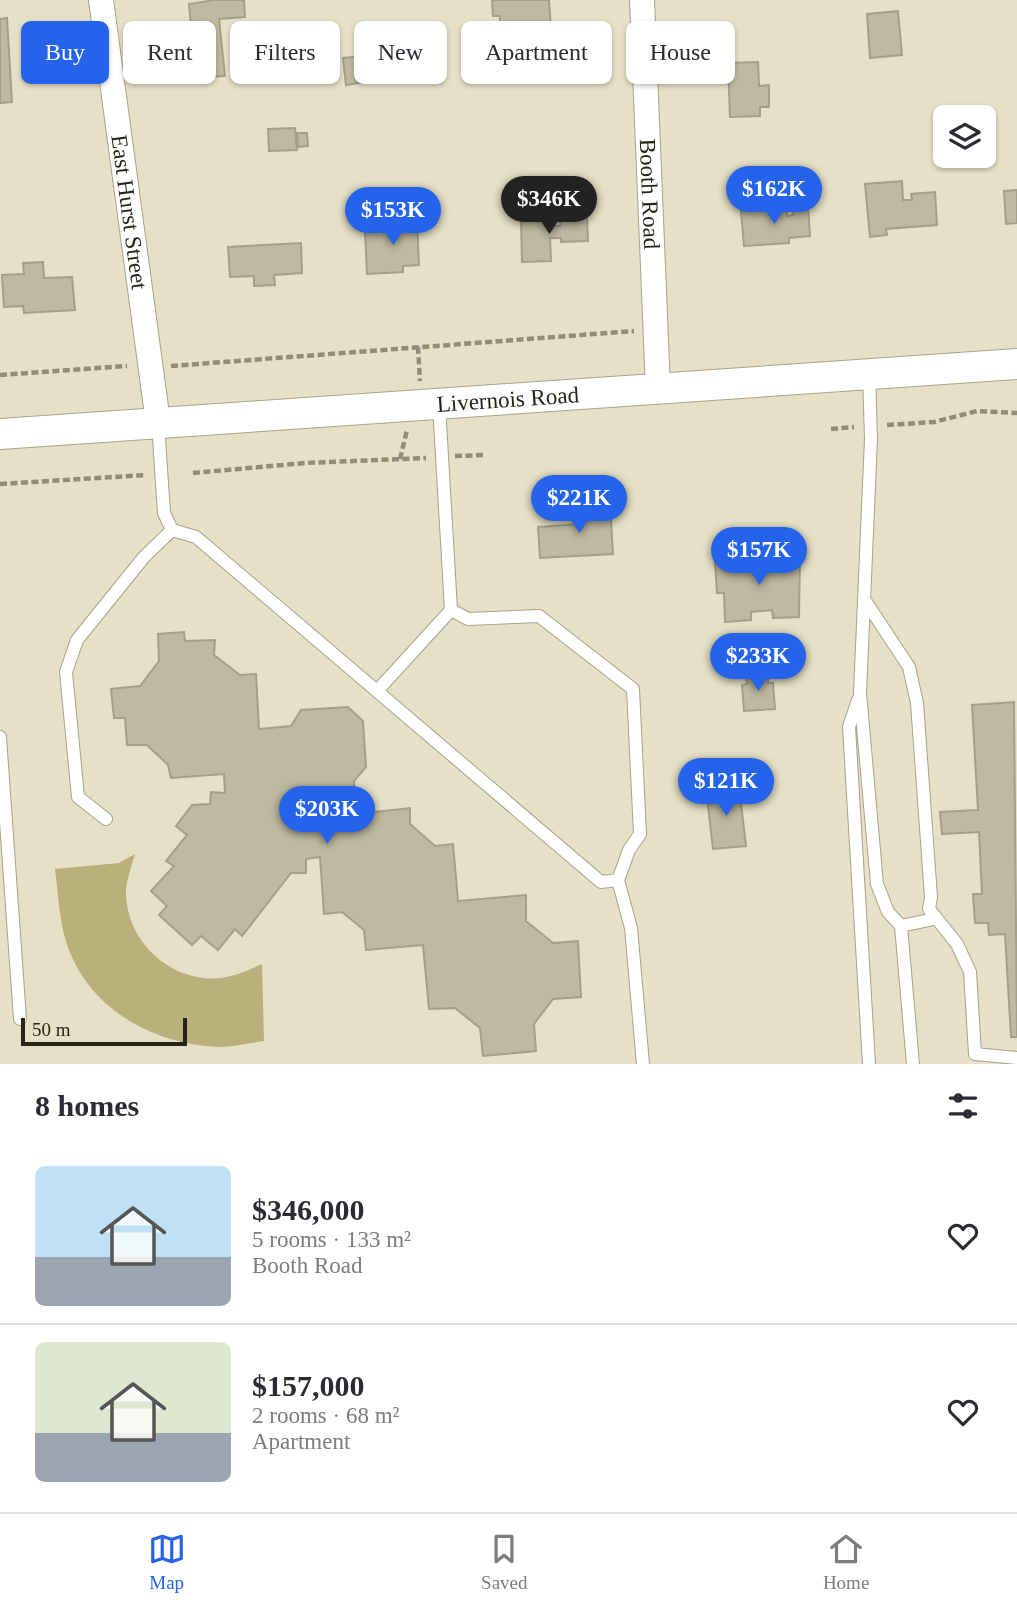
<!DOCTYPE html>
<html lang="en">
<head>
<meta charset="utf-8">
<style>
  body { margin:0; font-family:Georgia,serif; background:#f7f7f7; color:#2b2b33; height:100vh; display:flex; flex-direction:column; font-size:26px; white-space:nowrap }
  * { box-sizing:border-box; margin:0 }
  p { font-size:23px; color:#7c7c81 }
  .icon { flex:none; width:38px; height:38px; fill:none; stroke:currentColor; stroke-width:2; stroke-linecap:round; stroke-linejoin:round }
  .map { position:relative; height:1064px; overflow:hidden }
  .drawer { display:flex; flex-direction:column; background:#fff; flex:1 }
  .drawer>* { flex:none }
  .hud { position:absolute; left:21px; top:21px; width:976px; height:63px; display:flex; gap:14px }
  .tools { position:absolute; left:933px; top:105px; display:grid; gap:14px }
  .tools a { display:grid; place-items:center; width:63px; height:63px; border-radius:10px; background:#fff; box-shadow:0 2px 5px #0004; font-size:35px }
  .scale { position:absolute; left:21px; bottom:18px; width:166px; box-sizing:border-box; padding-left:7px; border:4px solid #26241a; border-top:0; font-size:19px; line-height:24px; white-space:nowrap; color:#26241a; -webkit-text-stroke:5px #e5e0c6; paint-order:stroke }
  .price { position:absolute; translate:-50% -60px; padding:0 16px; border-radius:24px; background:#2563eb; color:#fff; font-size:23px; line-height:46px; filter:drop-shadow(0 2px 4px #0008) }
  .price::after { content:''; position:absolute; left:50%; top:42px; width:21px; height:16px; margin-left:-10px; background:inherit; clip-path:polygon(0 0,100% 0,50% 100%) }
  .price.on { background:#222; color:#fff }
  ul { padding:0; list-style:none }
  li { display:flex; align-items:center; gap:21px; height:175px; padding:0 35px }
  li+li { border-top:2px solid #e1e1e2 }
  li span { display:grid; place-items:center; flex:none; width:196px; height:140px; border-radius:10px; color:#555 }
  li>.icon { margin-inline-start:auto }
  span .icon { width:84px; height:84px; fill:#fffc; stroke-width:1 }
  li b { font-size:30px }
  h2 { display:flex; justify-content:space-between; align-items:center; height:84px; padding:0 35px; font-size:30px }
  .pill { padding:0 24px; border-radius:10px; background:#fff; box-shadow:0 2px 5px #0004; font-size:24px; line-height:63px }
  .pill.on { background:#2563eb; color:#fff }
  .tabs { display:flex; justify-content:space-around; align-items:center; height:98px; border-top:2px solid #e1e1e2; background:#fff; font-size:19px; color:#7c7c81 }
  .tabs a { display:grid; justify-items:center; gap:4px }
  .tabs .on { color:#2563eb }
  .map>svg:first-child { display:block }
</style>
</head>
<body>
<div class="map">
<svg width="1017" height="1064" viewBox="0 0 1017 1064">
  <rect width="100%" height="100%" fill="#e5e0c6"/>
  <path fill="#b9b07c" d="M135 854C132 865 127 878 126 890 125 941 171 983 221 978 235 976 249 970 262 964L264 1041C250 1043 235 1047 221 1047 153 1045 85 1008 65 938 59 916 58 892 55 869L119 863Z"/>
  <path fill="#beb9a0" stroke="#a4a087" stroke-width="2" d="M215 0H244L245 17 219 19 225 76 193 78 188 26H191L189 4Z
    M492 0H549L551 30 542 31 543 55 508 57 506 24H500V16H493Z
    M898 11 902 55 870 58 867 14Z
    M7 18 12 102 0 103V19Z
    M363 56 366 82 346 85 343 58Z
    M758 62 759 86 769 85V107H760V116L730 117 728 63Z
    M295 128 297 150 269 151 268 129Z
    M297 133H307L308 146 298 147Z
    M902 181 903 200H912L911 194 935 192 937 225 886 229 887 235 870 237 865 184Z
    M1017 190V223L1006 224 1004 191Z
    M808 207 810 236 789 238V243L744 246 741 211 787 208V216L793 215 792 208Z
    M587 217 588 241 561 242V238H550L551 261 522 262 521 219 549 218V226H560L561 218Z
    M417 218 419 265 403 266V272L367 274 365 232 384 231V220Z
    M301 243 302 273 274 275 275 285 254 286V276L230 277 228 247Z
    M43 262 44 278 72 277 75 310 24 313 23 306 4 307 2 275 24 274 23 263Z
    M610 504 613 554 540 558 538 527 580 524 579 506Z
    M800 556 799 617 773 618 772 610 751 612V620L725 622 724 593H717L715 561Z
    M184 632 185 641 215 640 214 655 240 675 256 674 259 729 291 726 301 710 348 707 363 721 366 767 354 781 356 814 410 808V824L435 846 453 844 458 901 526 895V921L553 943 578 941 581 997 553 999 534 1024 536 1051 483 1056 480 1028 455 1008 429 1009 423 945 366 950 364 930 342 912 324 914 320 857 306 859V873H291L242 936 235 929 218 950 201 936 192 945 159 915 167 906 151 891 174 866 166 861 187 835 176 826 192 805 210 804 211 792 225 793 224 774 171 778 168 765 147 745H127L125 718H114L111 689 140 686 159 661 158 634Z
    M768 674V683H773L775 709 744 711 742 685 747 684 746 675Z
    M1014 702 1017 1037H1011L1005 934 989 935 988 923H975L973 894H982L979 832 942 834 940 812 978 810 972 705Z
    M739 786 746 846 713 849 706 789Z"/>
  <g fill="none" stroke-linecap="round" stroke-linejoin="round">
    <defs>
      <path id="service" d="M869 373 871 439 860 693 877 884 888 912 901 926 913 1064
        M439 405 451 610 468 619 539 616 633 689 640 834 629 850 618 880 631 928 643 1064
        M172 530 196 537 601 882 618 880
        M864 599 909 667 917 703 931 897 929 909 957 944 970 972 975 1054 1017 1058
        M377 691 451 610
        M858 700 849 727 869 1064
        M0 737 20 1019
        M106 819 78 797 66 672 77 640 144 557 172 530 164 513 158 424
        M901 926 934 919"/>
      <g id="minor">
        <path id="s1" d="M101 0 158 422"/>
        <path id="s2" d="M642 0 658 389"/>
      </g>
      <g id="tertiary">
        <path id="s3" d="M0 434 1017 364"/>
      </g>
    </defs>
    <use href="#service" stroke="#a7a38a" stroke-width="14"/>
    <use href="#minor" stroke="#a7a38a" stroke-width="26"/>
    <use href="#tertiary" stroke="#a7a38a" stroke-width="32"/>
    <path stroke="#908c7a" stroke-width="4.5" stroke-dasharray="7 3.5" stroke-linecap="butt" d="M418 347 420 381
      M171 366 634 331
      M0 375 127 366
      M887 425 934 422 977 411 1017 413
      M831 429 854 427
      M455 456 485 455
      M400 459 407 430
      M193 473 305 463 426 458
      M0 484 146 475"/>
    <use href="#service" stroke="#fff" stroke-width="12"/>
    <use href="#minor" stroke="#fff" stroke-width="24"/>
    <use href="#tertiary" stroke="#fff" stroke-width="30"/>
  </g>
  <g text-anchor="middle" stroke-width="5" stroke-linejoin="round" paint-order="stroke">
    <g font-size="23" fill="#26241a" stroke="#e5e0c6">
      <text dy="8" stroke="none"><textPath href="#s2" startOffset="194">Booth Road</textPath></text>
      <text dy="8" stroke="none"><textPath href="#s1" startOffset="214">East Hurst Street</textPath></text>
      <text dy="8" stroke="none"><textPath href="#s3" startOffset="509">Livernois Road</textPath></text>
    </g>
  </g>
</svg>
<div class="tools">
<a><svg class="icon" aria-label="layers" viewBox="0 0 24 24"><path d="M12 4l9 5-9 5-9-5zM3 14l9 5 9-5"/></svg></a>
</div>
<div class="scale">50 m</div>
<b class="price" style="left:774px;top:226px">$162K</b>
<b class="price on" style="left:549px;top:236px">$346K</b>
<b class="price" style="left:393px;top:247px">$153K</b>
<b class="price" style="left:579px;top:535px">$221K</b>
<b class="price" style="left:759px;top:587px">$157K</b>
<b class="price" style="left:758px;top:693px">$233K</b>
<b class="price" style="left:726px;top:818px">$121K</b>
<b class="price" style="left:327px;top:846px">$203K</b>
<div class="hud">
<a class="pill on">Buy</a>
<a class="pill">Rent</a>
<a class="pill">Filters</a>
<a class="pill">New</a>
<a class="pill">Apartment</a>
<a class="pill">House</a>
</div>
</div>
<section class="drawer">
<h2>8 homes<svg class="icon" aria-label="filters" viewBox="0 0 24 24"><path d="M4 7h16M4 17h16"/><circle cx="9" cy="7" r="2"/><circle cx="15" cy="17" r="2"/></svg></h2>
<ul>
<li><span style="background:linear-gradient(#bfe0f5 65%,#9aa5b1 0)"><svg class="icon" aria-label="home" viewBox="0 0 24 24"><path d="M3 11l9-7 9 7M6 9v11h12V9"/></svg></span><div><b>$346,000</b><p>5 rooms · 133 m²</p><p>Booth Road</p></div><svg class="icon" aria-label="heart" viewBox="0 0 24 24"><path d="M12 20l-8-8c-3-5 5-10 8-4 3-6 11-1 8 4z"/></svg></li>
<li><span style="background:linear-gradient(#dfe7d0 65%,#9aa5b1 0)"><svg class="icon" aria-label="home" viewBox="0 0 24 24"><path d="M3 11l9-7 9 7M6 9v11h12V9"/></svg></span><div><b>$157,000</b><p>2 rooms · 68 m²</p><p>Apartment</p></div><svg class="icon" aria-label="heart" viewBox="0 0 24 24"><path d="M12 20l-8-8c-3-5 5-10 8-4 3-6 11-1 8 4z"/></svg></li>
</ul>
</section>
<nav class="tabs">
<a class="on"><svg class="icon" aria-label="map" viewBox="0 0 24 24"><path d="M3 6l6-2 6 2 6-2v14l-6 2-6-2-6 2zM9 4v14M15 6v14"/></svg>Map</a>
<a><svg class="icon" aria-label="saved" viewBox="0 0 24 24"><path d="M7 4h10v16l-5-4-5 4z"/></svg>Saved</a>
<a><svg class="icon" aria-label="home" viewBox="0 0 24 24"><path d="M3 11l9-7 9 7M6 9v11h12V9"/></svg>Home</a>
</nav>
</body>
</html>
